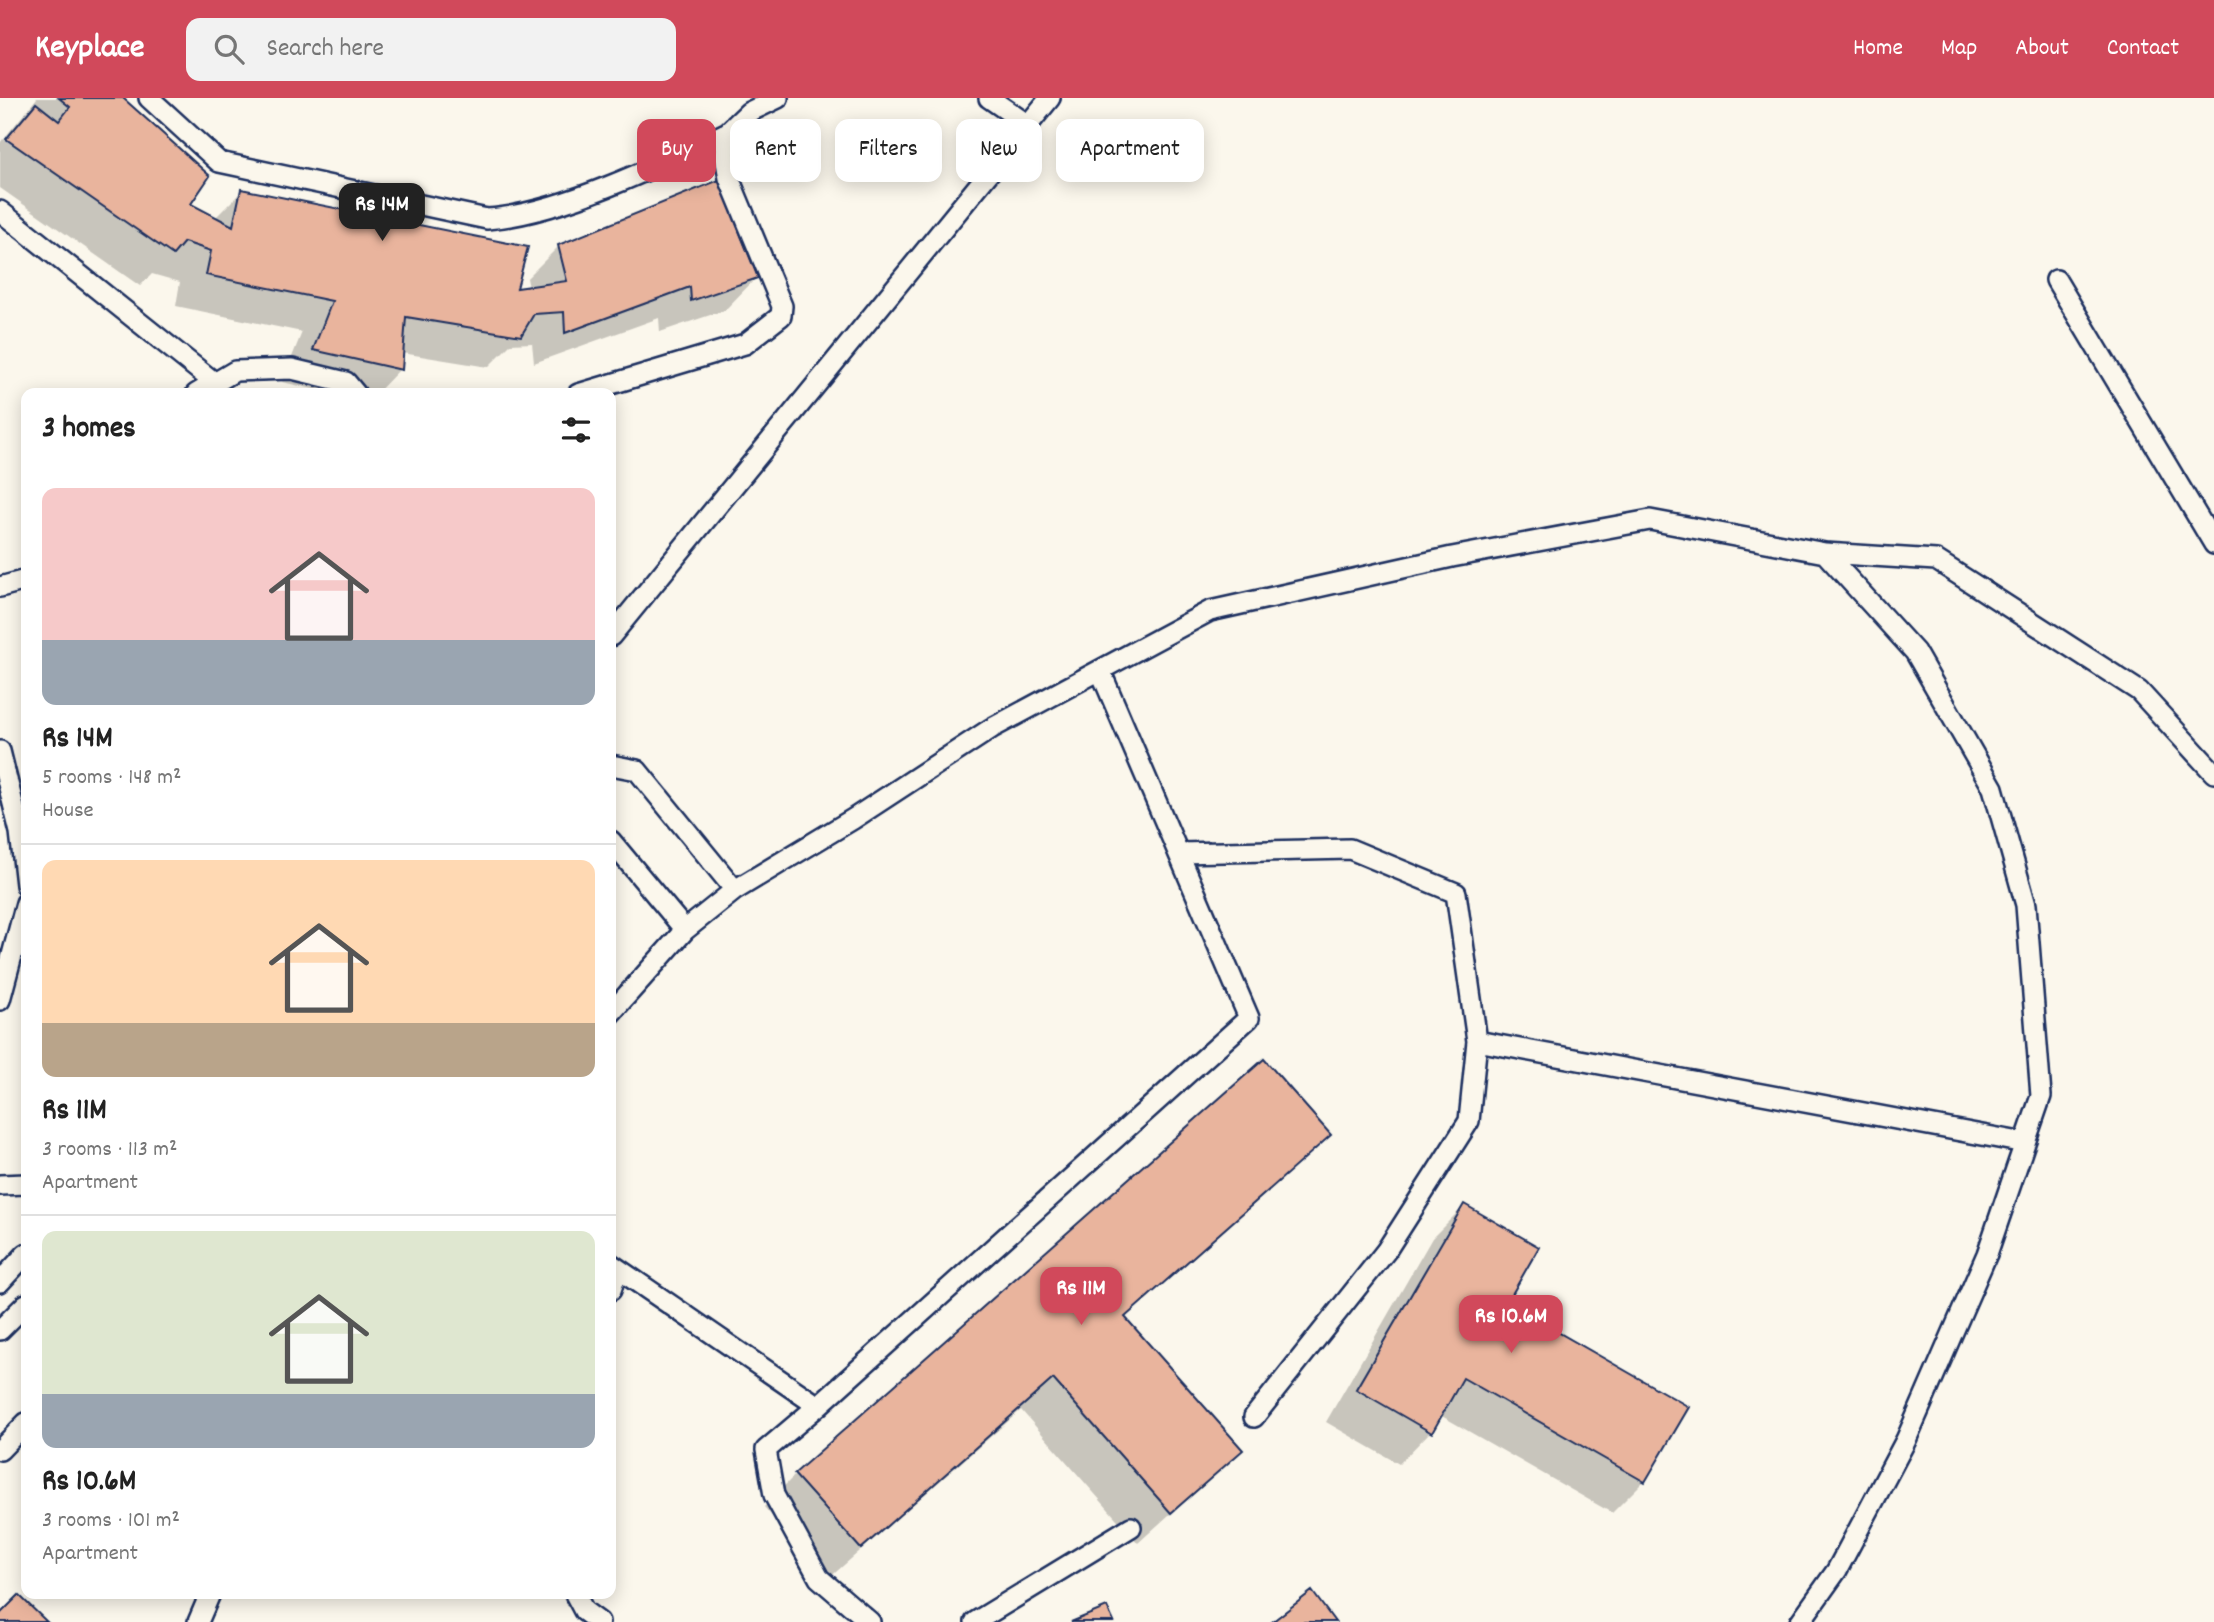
<!DOCTYPE html>
<html lang="en">
<head>
<meta charset="utf-8">
<style>
  body { margin:0; font-family:Dekko,sans-serif; background:#f2f2f2; color:#222; height:100vh; display:flex; flex-direction:column; font-size:26px; white-space:nowrap }
  * { box-sizing:border-box; margin:0 }
  p { font-size:23px; color:#767676 }
  .icon { flex:none; width:38px; height:38px; fill:none; stroke:currentColor; stroke-width:2; stroke-linecap:round; stroke-linejoin:round }
  .map { position:relative; flex:1; overflow:hidden }
  .sheet { position:absolute; left:21px; top:290px; width:595px; height:1211px; display:flex; flex-direction:column; background:#fff; border-radius:14px; box-shadow:0 4px 18px #0003 }
  .sheet>* { flex:none }
  .hud { position:absolute; left:637px; top:21px; width:665px; height:63px; display:flex; gap:14px }
  .price { position:absolute; translate:-50% -60px; padding:0 16px; border-radius:14px; background:#d1495b; color:#fff; font-size:23px; line-height:46px; filter:drop-shadow(0 2px 4px #0008) }
  .price::after { content:''; position:absolute; left:50%; top:42px; width:21px; height:16px; margin-left:-10px; background:inherit; clip-path:polygon(0 0,100% 0,50% 100%) }
  .price.current { background:#222; color:#fff }
  ul { padding:0; list-style:none }
  li { display:grid; align-content:center; gap:14px; height:371px; padding:0 21px }
  li+li { border-top:2px solid #e0e0e0 }
  li span { display:grid; place-items:center; height:217px; border-radius:14px; color:#555 }
  li>.icon { margin-inline-start:auto }
  span .icon { width:126px; height:126px; fill:#fffc; stroke-width:1 }
  li b { font-size:30px }
  h2 { display:flex; justify-content:space-between; align-items:center; height:84px; padding:0 21px; font-size:30px }
  .tag { padding:0 24px; border-radius:14px; background:#fff; box-shadow:0 4px 18px #0003; font-size:24px; line-height:63px }
  .tag.current { background:#d1495b; color:#fff }
  header { display:flex; align-items:center; gap:42px; box-sizing:border-box; height:98px; padding:0 35px; background:#d1495b; color:#fff }
  header strong { font-size:33px }
  nav { display:flex; gap:38px; margin-inline-start:auto; font-size:24px }
  .search { width:490px; height:63px; background:#f2f2f2; display:flex; align-items:center; gap:18px; box-sizing:border-box; padding:0 24px; border-radius:14px; color:#767676; font-size:26px }
  .map>svg:first-child { display:block }
</style>
</head>
<body>
<header>
<strong>Keyplace</strong>
<div class="search"><svg class="icon" aria-label="search" viewBox="0 0 24 24"><circle cx="10" cy="10" r="6"/><path d="M15 15l6 6"/></svg>Search here</div>
<nav><a>Home</a><a>Map</a><a>About</a><a>Contact</a></nav>
</header>
<div class="map">
<svg width="2214" height="1524" viewBox="0 0 2214 1524">
  <rect width="100%" height="100%" fill="#fbf7ec"/>
  <filter id="ink" filterUnits="userSpaceOnUse"><feTurbulence type="fractalNoise" baseFrequency=".0143" numOctaves="2"/><feDisplacementMap in="SourceGraphic" scale="14" xChannelSelector="R" yChannelSelector="G"/><feConvolveMatrix kernelMatrix="1 2 1 2 8 2 1 2 1" color-interpolation-filters="sRGB"/></filter>
  <g filter="url(#ink)">
    <path fill="#0003" d="M37 0H120L189 107 214 121 242 93 515 192 529 190 527 180 559 148 756 180 725 212 660 234 659 220 534 265 532 245 511 246 488 269 402 255 400 271 376 296H336L282 284 302 234 176 208 180 184 152 176 140 188 0 90V45L3 41 22 52 6 38Z
      M1328 1037 1124 1221 1241 1352 1138 1445 1021 1312 828 1481 764 1409 795 1377Z
      M1464 1108 1504 1206 1644 1383 1612 1415 1440 1317 1430 1334 1399 1366 1326 1324 1432 1140Z"/>
    <path fill="#e9b49d" stroke="#1b2f5e" stroke-width="2" d="M59 0H123L210 78 191 106 233 128 241 91 528 149 517 190 567 183 558 147 719 82 758 180 691 203 690 189 565 235 564 214 534 216 521 238 406 219 402 272 313 252 332 203 206 177 211 153 184 144 173 157 6 41 36 5 59 23 70 9Z
      M1264 961 1331 1037 1125 1219 1243 1352 1171 1415 1053 1281 861 1451 794 1376Z
      M1464 1106 1539 1149 1507 1205 1689 1309 1645 1384 1463 1280 1432 1335 1356 1291Z
      M1312 1493 1335 1524H1272Z
      M19 1497 47 1524H0V1516Z
      M1107 1509 1114 1524H1071Z"/>
    <g fill="none" stroke-linecap="round" stroke-linejoin="round">
      <defs>
        <path id="lane" d="M149 0 219 64 487 121C559 116 661 67 728 34
          M989 0 1028 27
          M0 113 215 285
          M2056 182 2214 446
          M196 296 235 273 292 271 346 284 356 296
          M578 296 745 246 781 218 782 208 729 80 725 58 728 34 749 14 778 0
          M1825 455 1936 462 2139 593 2214 675
          M0 489 26 482
          M611 538 1050 0
          M0 653 20 734 26 787
          M611 667 637 672 735 792
          M611 743 685 832
          M1179 755 1350 751 1456 795 1477 943 1469 1023 1386 1153 1254 1319
          M0 902 26 805
          M611 915 685 832 735 792 853 721 992 630 1210 513 1452 459 1650 422 1825 455 1915 554 1993 690 2026 807 2041 998 1987 1156 1906 1342 1837 1472 1800 1524
          M1477 943 2025 1045
          M0 1087 26 1086
          M611 1166 818 1308 1249 920 1100 572
          M0 1184 26 1156
          M611 1192 618 1171
          M0 1232 26 1206
          M818 1308 766 1352 774 1397 819 1480 870 1524
          M0 1352 26 1325
          M575 1496 584 1513 599 1524
          M198 1524 210 1496
          M975 1524 1131 1429"/>
      </defs>
      <use href="#lane" stroke="#1b2f5e" stroke-width="24"/>
      <use href="#lane" stroke="#fbf7ec" stroke-width="19"/>
    </g>
  </g>
</svg>
<b class="price current" style="left:382px;top:145px">Rs 14M</b>
<b class="price" style="left:1081px;top:1229px">Rs 11M</b>
<b class="price" style="left:1511px;top:1257px">Rs 10.6M</b>
<div class="hud">
<a class="tag current">Buy</a>
<a class="tag">Rent</a>
<a class="tag">Filters</a>
<a class="tag">New</a>
<a class="tag">Apartment</a>
</div>
<section class="sheet">
<h2>3 homes<svg class="icon" aria-label="filters" viewBox="0 0 24 24"><path d="M4 7h16M4 17h16"/><circle cx="9" cy="7" r="2"/><circle cx="15" cy="17" r="2"/></svg></h2>
<ul>
<li><span style="background:linear-gradient(#f6c9c9 70%,#9aa5b1 0)"><svg class="icon" aria-label="home" viewBox="0 0 24 24"><path d="M3 11l9-7 9 7M6 9v11h12V9"/></svg></span><div><b>Rs 14M</b><p>5 rooms · 148 m²</p><p>House</p></div></li>
<li><span style="background:linear-gradient(#ffd9b3 75%,#b9a48a 0)"><svg class="icon" aria-label="home" viewBox="0 0 24 24"><path d="M3 11l9-7 9 7M6 9v11h12V9"/></svg></span><div><b>Rs 11M</b><p>3 rooms · 113 m²</p><p>Apartment</p></div></li>
<li><span style="background:linear-gradient(#dfe7d0 75%,#9aa5b1 0)"><svg class="icon" aria-label="home" viewBox="0 0 24 24"><path d="M3 11l9-7 9 7M6 9v11h12V9"/></svg></span><div><b>Rs 10.6M</b><p>3 rooms · 101 m²</p><p>Apartment</p></div></li>
</ul>
</section>
</div>
</body>
</html>
